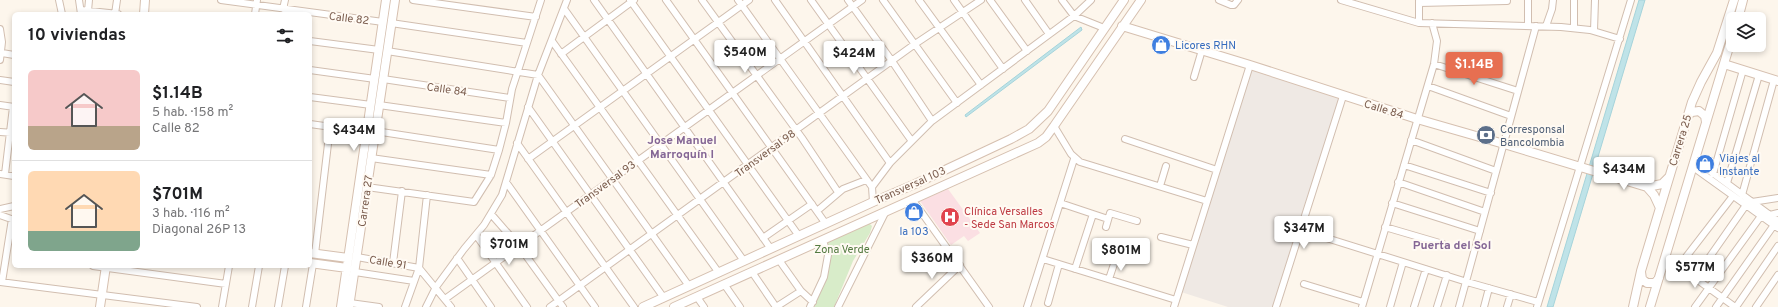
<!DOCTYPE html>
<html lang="es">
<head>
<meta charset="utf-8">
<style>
  body { margin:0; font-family:Overpass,sans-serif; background:#f6f6f6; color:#202124; height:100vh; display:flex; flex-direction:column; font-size:15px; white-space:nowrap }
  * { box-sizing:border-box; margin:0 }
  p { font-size:13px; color:#757577 }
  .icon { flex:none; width:22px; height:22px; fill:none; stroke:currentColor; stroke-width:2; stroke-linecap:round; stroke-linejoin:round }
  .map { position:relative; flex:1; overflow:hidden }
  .details { position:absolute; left:12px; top:12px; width:300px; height:256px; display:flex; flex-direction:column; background:#fff; border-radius:6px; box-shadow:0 2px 6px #0003 }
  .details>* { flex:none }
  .controls { position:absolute; left:1726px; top:12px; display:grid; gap:8px }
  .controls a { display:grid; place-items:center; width:40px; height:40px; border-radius:6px; background:#fff; box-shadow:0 2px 6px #0003; font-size:20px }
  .price { position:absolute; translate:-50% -34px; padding:0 9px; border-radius:4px; background:#fff; color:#222; font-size:13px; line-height:26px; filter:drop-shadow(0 1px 2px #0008) }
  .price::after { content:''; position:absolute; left:50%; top:24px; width:12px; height:9px; margin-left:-6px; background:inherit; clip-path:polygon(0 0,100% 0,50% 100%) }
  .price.on { background:#e76f51; color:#fff }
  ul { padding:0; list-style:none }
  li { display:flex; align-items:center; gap:12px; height:100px; padding:0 16px }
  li+li { border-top:1px solid #e0e0e0 }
  li span { display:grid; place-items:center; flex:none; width:112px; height:80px; border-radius:6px; color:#555 }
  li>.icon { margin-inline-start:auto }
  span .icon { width:48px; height:48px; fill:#fffc; stroke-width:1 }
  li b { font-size:17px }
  h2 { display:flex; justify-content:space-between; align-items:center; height:48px; padding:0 16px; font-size:17px }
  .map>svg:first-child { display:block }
</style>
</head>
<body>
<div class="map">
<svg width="1778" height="307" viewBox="0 0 1778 307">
  <rect width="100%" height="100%" fill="#fdf6ec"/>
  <path fill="#efe9e4" d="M1250 65 1343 96 1276 307H1228L1178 291Z"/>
  <path fill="#fbdfe3" d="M948 189 980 233 968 241 964 236 951 245 920 201Z"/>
  <path fill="#d8ecc9" d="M867 221 872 226 870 233 853 261 834 307H814L825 277 829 256 824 242Z"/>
  <path fill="#bfe3e8" stroke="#a5d3da" d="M1639 0H1645L1553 307H1547Z
    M1081 27 1082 30 966 117 965 115Z"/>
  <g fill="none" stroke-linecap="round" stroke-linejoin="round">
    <defs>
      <path id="street" d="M59 0 62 14
        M79 0 81 14
        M221 0 383 22
        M413 0 536 17
        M594 0 771 249
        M630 0 799 236
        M666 0 826 224
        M702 0 802 138 838 192
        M738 0 872 187
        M775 0 890 163
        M811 0 911 140
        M848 0 892 61 932 121
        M883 0 957 103
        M919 0 981 85
        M954 0 1003 69
        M990 0 1027 51
        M1025 0 1049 34
        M1062 0 1074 16 1104 28
        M1219 0 1231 5H1234L1238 0
        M1341 0 1419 23 1561 27 1590 30 1620 39
        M1574 0V28
        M1419 1V23
        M1419 3 1507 1
        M283 9 285 0
        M81 10 118 14
        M565 10 744 261
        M88 11 89 0
        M115 14 117 0
        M255 14 257 0
        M391 23 527 43
        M1528 25V0
        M1546 26 1552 9 1553 0
        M0 29 2 42 0 60
        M1594 31 1595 0
        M310 41 379 50
        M552 41 719 273
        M387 51 538 75 689 286
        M2 53 14 55
        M561 54 634 0
        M1434 64 1518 91
        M310 70 375 79
        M1194 77 1202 50
        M383 79 510 98
        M0 80 14 82
        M1428 86 1511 116
        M310 97 371 105
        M0 105 14 107
        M379 105 506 123
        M528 107 664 298
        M310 124 367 132
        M1054 126 1071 154 1080 162 1207 201
        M375 131 499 150
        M0 132 14 133
        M1125 139 1217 170
        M1411 140 1496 171
        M517 143 634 307
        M371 158 491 175
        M528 159 749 0
        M1695 160 1778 221
        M1404 165 1491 193
        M1693 167 1778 228
        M0 174 14 176
        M5 174 13 107
        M1713 174 1743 70
        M506 182 595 307
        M1398 182 1485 212
        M1727 183 1759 75
        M1160 186 1166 166
        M367 187 474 202 491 175 499 150 506 123 512 89 541 0
        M1742 195 1774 80
        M912 199 989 307
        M873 202 872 187 890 163 932 121 1074 16 1091 0
        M1752 202 1778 198
        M1060 203 1108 219
        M1392 203 1480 231
        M0 209 14 206
        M817 211 843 189 866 180
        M491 214 519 246 563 307
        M0 215 14 220
        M1770 215 1778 213
        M1106 227 1110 213 1137 221
        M1385 227 1443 244
        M1301 230 1467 282 1538 302
        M476 235 527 307
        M1161 237 1193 245
        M763 238 812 204
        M315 254 330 127
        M357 257 419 268
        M1666 257 1735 307
        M457 258 491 307
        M1043 259 1176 300
        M779 260 801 291 813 302
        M393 263 402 191
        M93 266 226 284
        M1679 266 1733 196
        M419 268 451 307
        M1075 269 1093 214
        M355 272 414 281
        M752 272 776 307 801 291
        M1695 278 1746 205
        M1109 279 1116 258
        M0 282 197 307
        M2 282 12 219
        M724 284 740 307
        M1304 284 1363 302
        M697 297 704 307
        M445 299 862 0
        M350 303 379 307
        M1048 303 1059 264
        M222 307 229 266
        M252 307 259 266
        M278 307 285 266
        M306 307 313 264
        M405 307 419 268 427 195
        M426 307 436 287 464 249 484 225 502 195 538 75 567 0
        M550 307 915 44 981 0
        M810 307 824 277 828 255 823 241
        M838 307 886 211
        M916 307 960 265
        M1027 307 1074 159
        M1174 307 1250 65
        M1276 307 1343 96
        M1362 307 1434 64 1437 41 1432 23
        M1390 307 1403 262
        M1414 307 1426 269
        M1437 307 1447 275
        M1459 307 1536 26
        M1484 307 1489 288
        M1507 307 1511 294
        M1537 307 1631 0
        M1695 307 1761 216
        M1716 307 1774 225
        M1736 307 1778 246
        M1756 307 1778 275"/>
      <path id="secondary" d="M144 14 145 0
        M1738 19 1743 0
        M1122 26 1250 65 1417 119 1504 144 1647 187 1662 184 1669 177
        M1724 64 1778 81
        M1687 116 1692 112 1699 111 1705 116 1706 122
        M1647 187 1654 195 1660 208
        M310 253 348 258
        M310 263 347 268
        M1641 272 1642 279 1647 283H1655L1659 278
        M100 307 106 266
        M341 307 386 0
        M349 307 395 0
        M643 307 873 202 915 184 1011 139 1029 129 1048 111 1124 0
        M674 307 1038 143 1046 137 1054 126 1141 0
        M1633 307 1641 271 1692 102 1701 82 1717 53 1734 0
        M1650 307 1733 34"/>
    </defs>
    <use href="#street" stroke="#d1beb0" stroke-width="8"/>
    <use href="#secondary" stroke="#d6c0b0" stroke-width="10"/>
    <use href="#street" stroke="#fff" stroke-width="6"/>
    <use href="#secondary" stroke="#fff" stroke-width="8"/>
  </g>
  <defs>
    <symbol id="shop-disc" viewBox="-11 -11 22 22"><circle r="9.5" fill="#3f7fe0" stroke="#fffaf3"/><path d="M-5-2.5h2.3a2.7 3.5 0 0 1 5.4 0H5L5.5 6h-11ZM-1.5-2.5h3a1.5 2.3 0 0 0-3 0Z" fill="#fff"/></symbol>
    <symbol id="bank-disc" viewBox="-11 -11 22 22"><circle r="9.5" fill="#5c6f8a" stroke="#fffaf3"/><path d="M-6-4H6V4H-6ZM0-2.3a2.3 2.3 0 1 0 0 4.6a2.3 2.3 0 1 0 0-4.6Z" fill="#fff"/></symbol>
    <symbol id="hospital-disc" viewBox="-11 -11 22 22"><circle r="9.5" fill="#e0444e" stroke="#fffaf3"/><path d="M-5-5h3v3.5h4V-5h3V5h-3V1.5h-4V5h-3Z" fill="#fff"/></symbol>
  </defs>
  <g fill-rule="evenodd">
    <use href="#shop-disc" x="1150" y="34" width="22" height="22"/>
    <use href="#bank-disc" x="1475" y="124" width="22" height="22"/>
    <use href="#shop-disc" x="1694" y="153" width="22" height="22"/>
    <use href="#shop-disc" x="903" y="201" width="22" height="22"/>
    <use href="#hospital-disc" x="939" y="206" width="22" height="22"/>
  </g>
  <g text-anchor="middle" stroke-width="4" stroke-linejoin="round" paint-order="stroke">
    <g font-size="11" fill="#7a5c4d" stroke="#fffaf3">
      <text transform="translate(349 18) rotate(7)" y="4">Calle 82</text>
      <text transform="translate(447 89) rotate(8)" y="4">Calle 84</text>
      <text transform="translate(1384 109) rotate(17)" y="4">Calle 84</text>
      <text transform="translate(1680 140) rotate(-73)" y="4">Carrera 25</text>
      <text transform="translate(765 153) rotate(-36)" y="4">Transversal 98</text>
      <text transform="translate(605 184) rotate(-36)" y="4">Transversal 93</text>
      <text transform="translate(910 185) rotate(-24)" y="4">Transversal 103</text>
      <text transform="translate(365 201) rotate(-82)" y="4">Carrera 27</text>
      <text transform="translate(388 262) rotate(9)" y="4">Calle 91</text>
    </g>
    <g font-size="11" fill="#366cbe" stroke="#fffaf3" text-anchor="start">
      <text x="1175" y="49">Licores RHN</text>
      <text x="1719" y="162">Viajes al<tspan x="1719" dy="13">Instante</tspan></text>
      <text x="914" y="235" text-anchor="middle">la 103</text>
    </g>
    <g font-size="11" fill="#4e5e75" stroke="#fffaf3" text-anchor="start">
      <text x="1500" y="133">Corresponsal<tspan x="1500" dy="13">Bancolombia</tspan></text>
    </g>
    <g font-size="11" fill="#be3a42" stroke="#fffaf3" text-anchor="start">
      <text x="964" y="215">Clínica Versalles<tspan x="964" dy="13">- Sede San Marcos</tspan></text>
    </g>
    <g font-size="11" fill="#537a41" stroke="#fffaf3">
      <text x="842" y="253">Zona Verde</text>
    </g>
    <g font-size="12" font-weight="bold" fill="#846695" stroke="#fffaf3">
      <text x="682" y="144">Jose Manuel<tspan x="682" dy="14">Marroquín I</tspan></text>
      <text x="1452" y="249">Puerta del Sol</text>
    </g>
  </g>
</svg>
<div class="controls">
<a><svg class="icon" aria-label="layers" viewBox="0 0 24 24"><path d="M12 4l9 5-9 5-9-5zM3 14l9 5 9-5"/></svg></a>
</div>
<b class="price" style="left:745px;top:74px">$540M</b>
<b class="price" style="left:854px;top:75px">$424M</b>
<b class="price on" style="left:1474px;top:86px">$1.14B</b>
<b class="price" style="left:354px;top:152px">$434M</b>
<b class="price" style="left:1624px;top:191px">$434M</b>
<b class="price" style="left:1304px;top:250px">$347M</b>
<b class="price" style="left:509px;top:266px">$701M</b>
<b class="price" style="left:1121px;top:272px">$801M</b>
<b class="price" style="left:932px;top:280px">$360M</b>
<b class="price" style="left:1695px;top:289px">$577M</b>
<section class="details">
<h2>10 viviendas<svg class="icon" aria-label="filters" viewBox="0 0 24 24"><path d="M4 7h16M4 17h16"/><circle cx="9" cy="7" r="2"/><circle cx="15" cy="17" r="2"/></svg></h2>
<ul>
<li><span style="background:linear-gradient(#f6c9c9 70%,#b9a48a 0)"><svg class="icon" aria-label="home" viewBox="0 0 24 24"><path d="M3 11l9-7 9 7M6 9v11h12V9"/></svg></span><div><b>$1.14B</b><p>5 hab. · 158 m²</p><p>Calle 82</p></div></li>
<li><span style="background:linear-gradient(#ffd9b3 75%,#7fa58c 0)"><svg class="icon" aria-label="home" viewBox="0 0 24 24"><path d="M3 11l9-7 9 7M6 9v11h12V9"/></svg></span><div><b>$701M</b><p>3 hab. · 116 m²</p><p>Diagonal 26P 13</p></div></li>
</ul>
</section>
</div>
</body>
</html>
